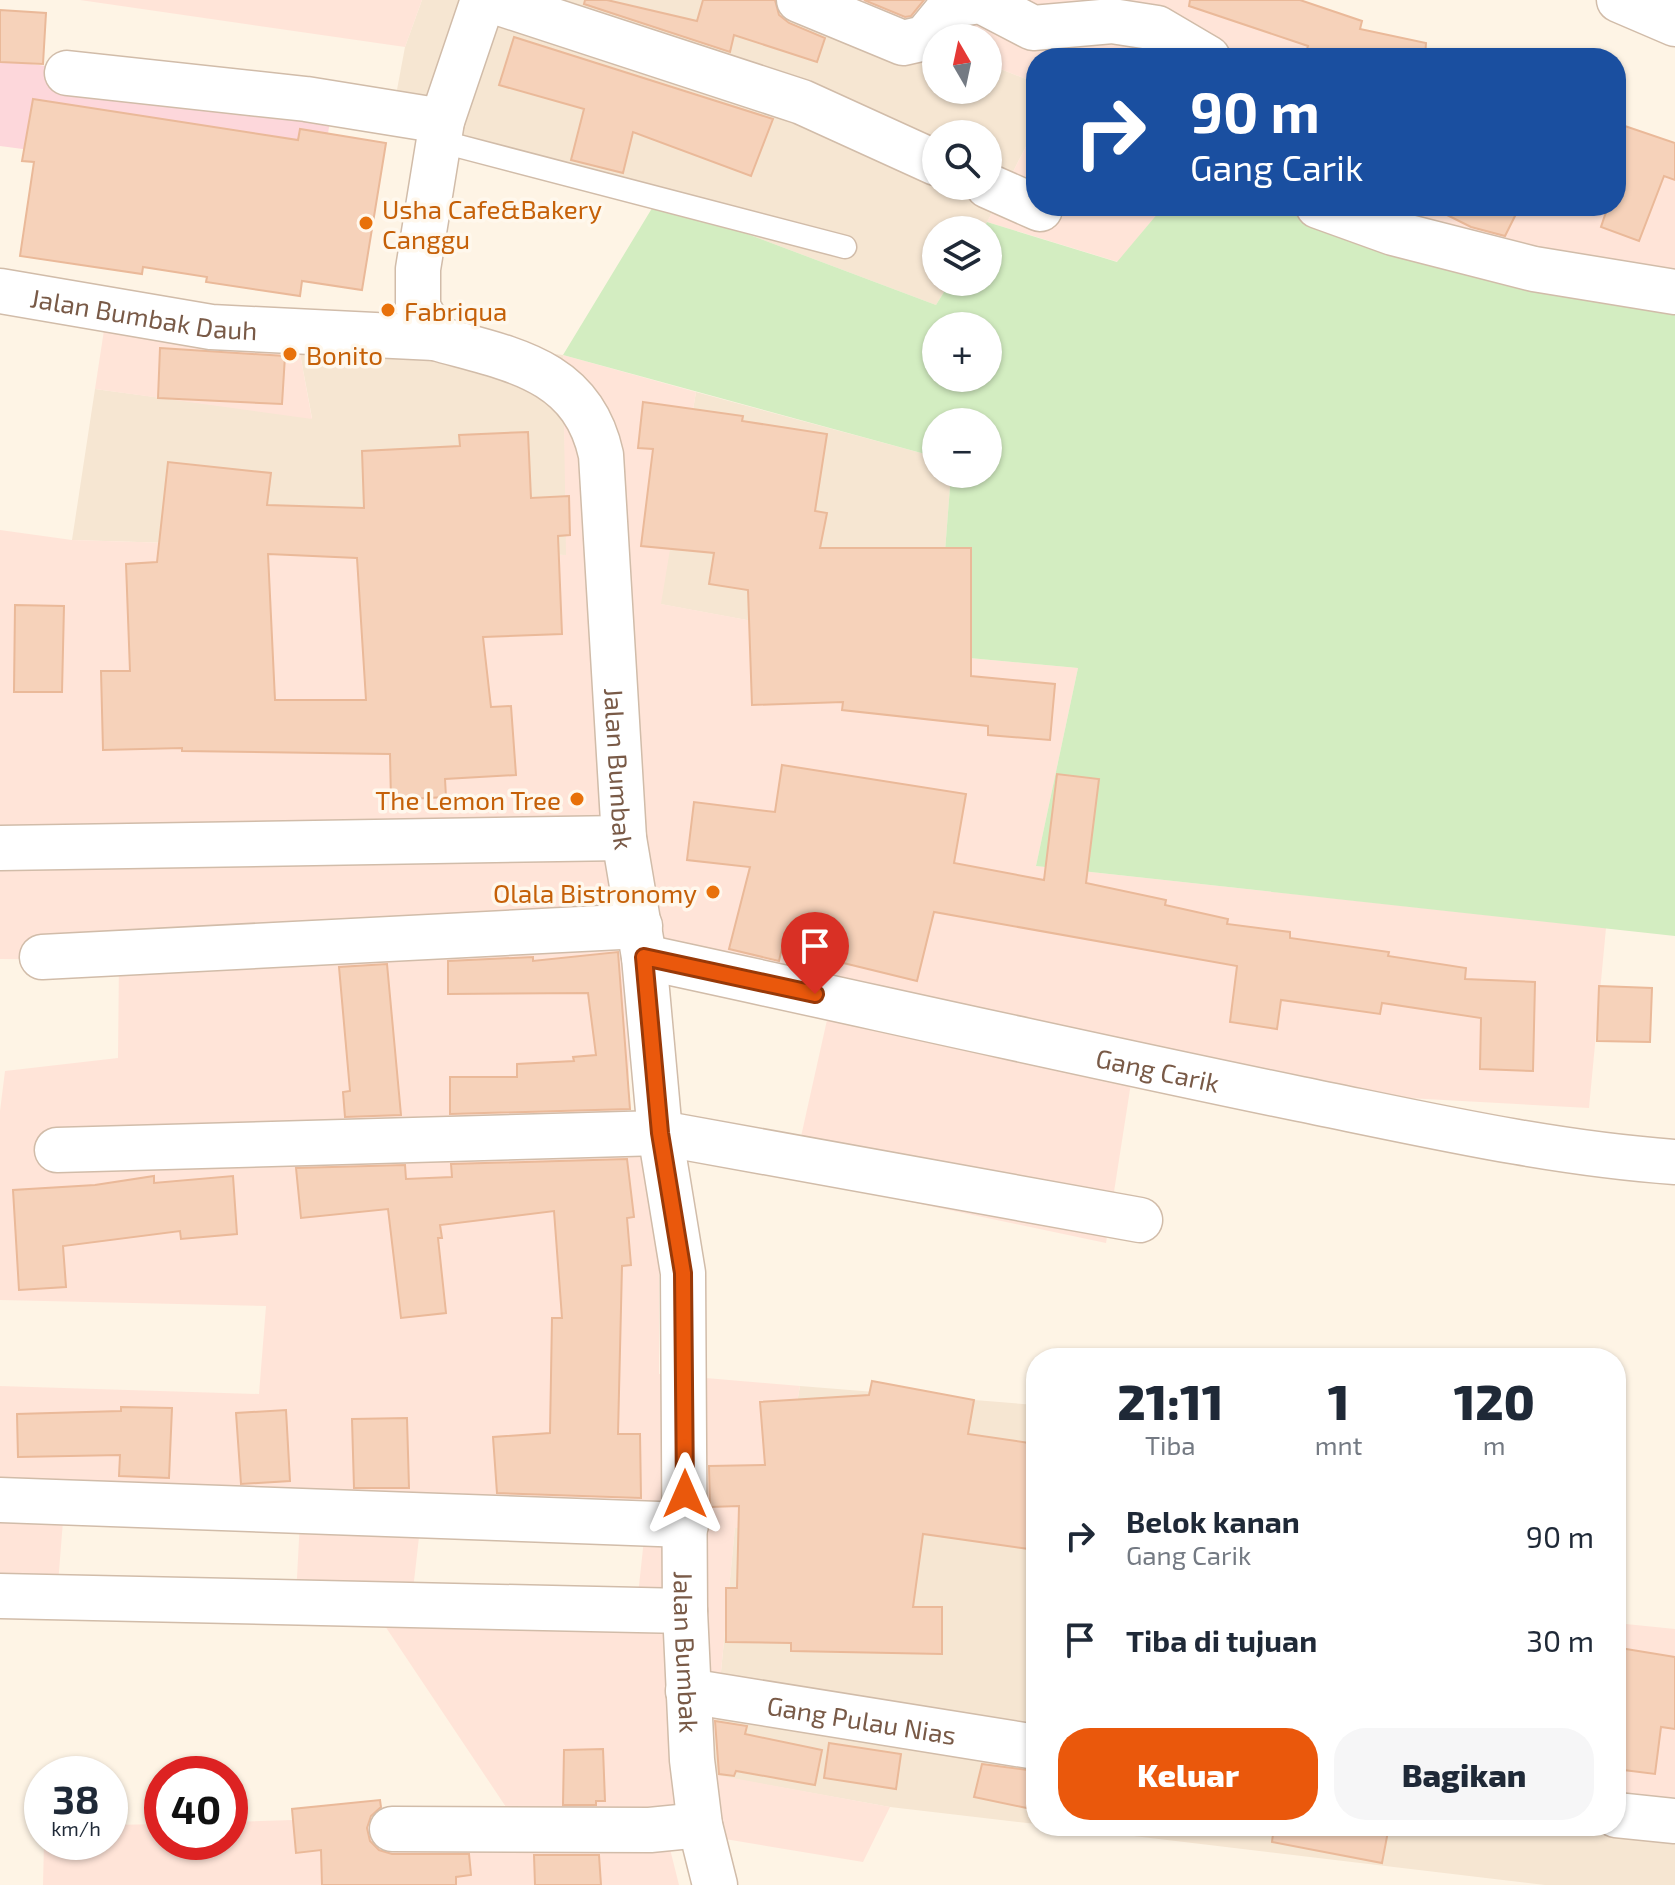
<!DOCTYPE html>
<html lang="id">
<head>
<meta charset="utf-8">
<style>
  :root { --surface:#fff; --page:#f6f6f7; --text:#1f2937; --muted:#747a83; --accent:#ea580c }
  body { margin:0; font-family:"Exo 2",sans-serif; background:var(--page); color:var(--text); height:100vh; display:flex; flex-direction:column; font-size:30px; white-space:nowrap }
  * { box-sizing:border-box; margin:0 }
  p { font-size:26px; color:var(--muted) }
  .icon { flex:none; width:44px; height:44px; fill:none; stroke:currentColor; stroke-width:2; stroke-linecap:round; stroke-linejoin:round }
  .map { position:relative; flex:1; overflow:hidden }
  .sheet { position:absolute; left:1026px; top:1348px; width:600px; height:488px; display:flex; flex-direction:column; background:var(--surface); border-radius:32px; box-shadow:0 2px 6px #0004 }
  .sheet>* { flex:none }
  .guide { position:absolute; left:1026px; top:48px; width:600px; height:168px; border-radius:32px; box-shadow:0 2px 6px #0004; background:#1a4fa0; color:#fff; overflow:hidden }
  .needle { width:52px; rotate:351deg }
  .controls { position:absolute; left:922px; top:24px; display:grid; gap:16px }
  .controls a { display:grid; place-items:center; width:80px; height:80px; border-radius:50%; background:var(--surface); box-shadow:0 2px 6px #0004; font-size:40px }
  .speed { position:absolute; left:24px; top:1756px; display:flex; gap:16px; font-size:40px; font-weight:700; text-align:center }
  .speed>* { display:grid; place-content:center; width:104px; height:104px; border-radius:50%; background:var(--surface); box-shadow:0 2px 6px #0004; line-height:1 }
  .speed small { font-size:20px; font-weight:400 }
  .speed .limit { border:12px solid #d22; background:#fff; color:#111 }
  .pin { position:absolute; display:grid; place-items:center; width:68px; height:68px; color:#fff; margin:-82px -34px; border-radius:50% 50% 50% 0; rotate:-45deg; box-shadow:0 0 8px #0007 }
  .pin .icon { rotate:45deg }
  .me { position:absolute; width:88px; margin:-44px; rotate:0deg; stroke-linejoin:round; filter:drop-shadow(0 0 6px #0008) }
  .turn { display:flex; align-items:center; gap:28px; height:168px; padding:0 32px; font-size:36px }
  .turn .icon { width:104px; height:104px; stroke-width:2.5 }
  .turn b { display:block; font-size:56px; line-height:68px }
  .eta { display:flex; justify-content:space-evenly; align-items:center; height:136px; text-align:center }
  .eta b { font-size:48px; font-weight:800; line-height:56px }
  .button { display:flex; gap:16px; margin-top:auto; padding:16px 32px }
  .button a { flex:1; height:92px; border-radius:32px; background:var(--accent); color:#fff; font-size:32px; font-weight:800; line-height:92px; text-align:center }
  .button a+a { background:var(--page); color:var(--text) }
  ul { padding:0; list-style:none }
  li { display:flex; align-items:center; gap:24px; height:104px; padding:0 32px }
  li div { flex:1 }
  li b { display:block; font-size:30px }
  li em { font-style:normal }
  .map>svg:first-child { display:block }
  .residential { fill:#f6e6d2; fill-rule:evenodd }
  .commercial { fill:#ffe4d8; fill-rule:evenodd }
  .medical { fill:#fdd7db }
  .green { fill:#d3edc1; fill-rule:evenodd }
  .building { fill:#f6d2ba; stroke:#eab999; stroke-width:2; fill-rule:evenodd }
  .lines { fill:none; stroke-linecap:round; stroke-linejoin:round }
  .service-casing { stroke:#d1bca9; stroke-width:25 }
  .minor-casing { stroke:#d1bca9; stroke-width:47 }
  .tertiary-casing { stroke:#d1bca9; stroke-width:47 }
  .service { stroke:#fff; stroke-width:22 }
  .minor { stroke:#fff; stroke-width:44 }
  .tertiary { stroke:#fff; stroke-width:44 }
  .route-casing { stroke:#983908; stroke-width:20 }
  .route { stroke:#ea580c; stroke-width:14 }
  .food-dot { fill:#e8710a; stroke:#fff8ed; stroke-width:3 }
  .labels { text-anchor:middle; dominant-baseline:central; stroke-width:7; stroke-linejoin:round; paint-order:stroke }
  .food-label { font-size:26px; fill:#c56008; stroke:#fff8ed; text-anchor:start }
  .street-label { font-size:26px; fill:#795a47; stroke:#fff8ed }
</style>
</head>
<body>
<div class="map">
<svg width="1675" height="1885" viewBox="0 0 1675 1885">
  <rect width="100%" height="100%" fill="#fef4e5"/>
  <path class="residential" d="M422,0H828L936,43V90H988V64L1036,83V127L983,230H936V282H950L936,305L657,200L393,111L405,47ZM936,134H988V186H936Z
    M294,321L563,355L567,555L72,540L95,389L312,418Z
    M696,392L936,457V474H951L937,655L660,604Z
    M800,1386L1036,1405V1824L890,1807L711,1775L735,1527L775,1528Z
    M1675,1823V1885H1545L1050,1826Z"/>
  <path class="commercial" d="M80,0H422L405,47Z
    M828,0H1246L1370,58H1036V83L988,64V38H936Z
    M1036,127V206H1164L1118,262L987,222Z
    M1675,154V315L1266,206H1616Z
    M108,304L294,321L312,419L95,389Z
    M563,355L696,392L661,604L937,655L1078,668L1036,866L1606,928L1589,1108L1131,1083L1106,1243L792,1177L829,1011L753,984L633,981L626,1137L659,1148V1374L800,1386L775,1529L735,1528L711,1774L890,1807L863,1862L665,1829L679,1885H43L44,1842H110V1825L162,1824V1842H230V1822L510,1813L379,1617L295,1615L301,1502L65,1496L56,1609L0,1607V1386L259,1394L266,1306L0,1300V1111L5,1071L118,1058L119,960L0,959V530L72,540L566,555ZM422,1511L646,1520L636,1614L410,1616Z
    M1616,1623L1675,1629V1823L1616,1818Z"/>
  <path class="medical" d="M0,60L333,103L319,188L0,146Z"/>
  <path class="green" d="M657,200L936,305L950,282H988V230H983L987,222L1117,262L1164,206H1265L1675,315V936L1036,866L1078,668L937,655L951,474H988V422H936V457L563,355ZM936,326H988V378H936Z"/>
  <path class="building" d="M585,0H607L697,21L703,0H775L779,15L789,23L825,38L817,62L734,35L730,52L584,4Z
    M864,0H924L911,16L905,17Z
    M1190,0H1300L1362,21L1360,29L1426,43L1425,58H1304L1308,46L1189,6Z
    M0,10L46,13L43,64L0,62Z
    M514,37L773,119L751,176L633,132L623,173L571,160L584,109L499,85Z
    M33,99L298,140L300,129L386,143L362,290L302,281L300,296L206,282L207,277L143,267L142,274L20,256L34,162L22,161Z
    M1616,123L1675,143V180L1664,176L1639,241L1601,227L1608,206H1616Z
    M1429,206H1520L1505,236L1471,227Z
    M160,348L285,356L282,404L158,398Z
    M643,402L743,416L742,421L827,434L815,511L827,513L820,548H971V676L1055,684L1050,740L988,735V726L842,710L843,702L752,705L748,590L709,584L714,553L641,546L653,449L638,448Z
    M528,432L531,498L569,496L570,535L558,536L562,634L483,637L491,707L511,706L516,775L445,779L446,797L391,800L390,754L182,751V748L103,750L101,671H130L126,564L157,562L168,462L271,473L267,505L364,508L362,451L460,446L459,435ZM268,554L357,558L366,700H275Z
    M15,605L64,606L62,692H14Z
    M782,765L966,794L954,863L1044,880L1057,774L1099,779L1086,883L1166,900L1165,905L1228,919L1227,924L1290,932V938L1389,952L1388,956L1466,968L1465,979L1535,982L1533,1071L1480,1069L1481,1018L1382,1003L1380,1014L1281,1000L1277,1029L1230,1022L1237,966L934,912L917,981L782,948L779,961L729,949L750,867L687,860L694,802L775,812Z
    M618,952L630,1109L450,1114V1077H517V1064L574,1061L573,1057L596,1055L588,993L448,994V961L533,957V961Z
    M387,964L401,1115L345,1117L343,1092L350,1091L339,967Z
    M1599,986L1652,988L1650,1042L1597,1041Z
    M627,1159L634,1217L627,1218L631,1265L622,1266L618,1434H640L641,1498L497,1493L493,1437L550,1433L552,1318H562L554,1211L440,1225L442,1238H438L446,1313L401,1318L388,1209L301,1218L296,1168L405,1165L406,1179L452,1177L451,1164Z
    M154,1176V1183L233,1176L237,1234L181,1239L180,1231L63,1246L66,1287L19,1290L13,1190L95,1185Z
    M872,1381L974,1400L968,1434L1036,1444V1550L923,1534L913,1607H942V1654L791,1651V1643L726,1642V1588H737L739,1506L710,1507L709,1466L765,1465L760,1402L869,1395Z
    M121,1407L172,1408L169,1478L119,1476L120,1455L18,1457L17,1414L121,1411Z
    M286,1410L290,1481L241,1484L236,1413Z
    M407,1418L409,1488H354L352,1419Z
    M1620,1648L1675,1657V1729L1661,1727L1655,1774L1616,1769V1670Z
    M715,1721L747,1726L745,1734L822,1750L815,1785L736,1771L734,1776L719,1774Z
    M829,1743L901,1754L896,1789L824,1778Z
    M603,1749L605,1801H596V1805H563L564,1750Z
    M982,1764L1036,1771V1810L974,1797Z
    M380,1800L381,1807L371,1816L367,1828L370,1841L379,1850L392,1854H469L471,1875L456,1877V1885H322L321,1850L296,1853L292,1809Z
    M1274,1826H1389L1382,1863L1272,1842Z
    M534,1855H599L601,1885H535Z"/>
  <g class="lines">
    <defs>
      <path id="service" d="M439,141L845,247"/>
      <g id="minor">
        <path d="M490,0L802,102L936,163"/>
        <path d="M799,0L903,43L925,38L948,10L959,4L981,1L1033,28L1112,21L1157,28L1208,58"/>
        <path d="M1619,0L1675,24"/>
        <path d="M67,73L306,99L442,121"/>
        <path d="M988,186L1040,209"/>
        <path d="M1318,206L1393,233L1534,269L1675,292"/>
        <path id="s1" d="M0,291L211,327L435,338"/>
        <path d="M0,848L624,838"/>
        <path d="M42,957L640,926"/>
        <path id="s2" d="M644,957C862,1004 1081,1054 1300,1099C1424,1124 1548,1153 1675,1162"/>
        <path d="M57,1150L660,1133L1140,1220"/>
        <path d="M0,1500L686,1525"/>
        <path d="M0,1596L685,1611"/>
        <path id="s3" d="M688,1691L1036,1747"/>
        <path d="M1616,1815L1675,1821"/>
        <path d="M392,1829L650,1830L700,1825"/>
      </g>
      <g id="tertiary">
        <path id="s4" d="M483,0L442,121L418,269V307L435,338C509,359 582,368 601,455L624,838L644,957L660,1133L683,1273L685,1611L692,1760L700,1825L715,1885"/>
      </g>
    </defs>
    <use href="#service" class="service-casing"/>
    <use href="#minor" class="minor-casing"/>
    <use href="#tertiary" class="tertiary-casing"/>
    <use href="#service" class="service"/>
    <use href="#minor" class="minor"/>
    <use href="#tertiary" class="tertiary"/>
  </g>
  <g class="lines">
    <defs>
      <path id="route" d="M685,1494L683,1273L660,1133L644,957L815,994"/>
    </defs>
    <use href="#route" class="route-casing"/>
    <use href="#route" class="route"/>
  </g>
  <g class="food-dot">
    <circle cx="366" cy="223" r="8"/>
    <circle cx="388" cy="310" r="8"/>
    <circle cx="290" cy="354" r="8"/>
    <circle cx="577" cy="799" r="8"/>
    <circle cx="713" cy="892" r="8"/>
  </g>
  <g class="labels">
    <g class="food-label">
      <text x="382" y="208">Usha Cafe&amp;Bakery<tspan x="382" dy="30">Canggu</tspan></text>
      <text x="404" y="310">Fabriqua</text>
      <text x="306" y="354">Bonito</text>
      <text x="561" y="799" text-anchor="end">The Lemon Tree</text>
      <text x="697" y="892" text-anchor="end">Olala Bistronomy</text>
    </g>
    <g class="street-label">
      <text stroke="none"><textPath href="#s1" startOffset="146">Jalan Bumbak Dauh</textPath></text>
      <text stroke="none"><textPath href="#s4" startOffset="882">Jalan Bumbak</textPath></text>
      <text stroke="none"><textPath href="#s2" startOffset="526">Gang Carik</textPath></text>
      <text stroke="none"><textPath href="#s4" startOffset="1770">Jalan Bumbak</textPath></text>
      <text stroke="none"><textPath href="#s3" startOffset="176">Gang Pulau Nias</textPath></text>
    </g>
  </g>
</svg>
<div class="controls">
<a><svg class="needle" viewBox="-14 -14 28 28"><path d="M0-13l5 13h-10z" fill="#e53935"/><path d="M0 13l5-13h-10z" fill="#747a83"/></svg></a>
<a><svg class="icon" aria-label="search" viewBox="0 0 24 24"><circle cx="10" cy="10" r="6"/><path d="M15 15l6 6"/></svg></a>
<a><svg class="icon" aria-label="layers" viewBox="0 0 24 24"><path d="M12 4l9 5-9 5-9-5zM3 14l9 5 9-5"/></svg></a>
<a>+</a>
<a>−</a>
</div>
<div class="speed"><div>38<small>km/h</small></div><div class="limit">40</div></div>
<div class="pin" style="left:815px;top:994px;background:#d93025"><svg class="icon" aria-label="arrive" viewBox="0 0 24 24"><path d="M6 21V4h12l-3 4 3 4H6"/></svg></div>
<svg class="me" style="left:685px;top:1494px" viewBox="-20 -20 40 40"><path d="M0-17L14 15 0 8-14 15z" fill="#ea580c" stroke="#fff" stroke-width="4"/></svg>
<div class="guide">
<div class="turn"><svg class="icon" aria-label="right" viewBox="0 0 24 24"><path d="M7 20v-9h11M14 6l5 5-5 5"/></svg><div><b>90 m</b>Gang Carik</div></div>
</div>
<section class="sheet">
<div class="eta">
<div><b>21:11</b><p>Tiba</p></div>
<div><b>1</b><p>mnt</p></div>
<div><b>120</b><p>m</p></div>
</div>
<ul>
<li><svg class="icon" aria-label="right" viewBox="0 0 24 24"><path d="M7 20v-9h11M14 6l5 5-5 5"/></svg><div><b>Belok kanan</b><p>Gang Carik</p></div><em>90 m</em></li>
<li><svg class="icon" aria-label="arrive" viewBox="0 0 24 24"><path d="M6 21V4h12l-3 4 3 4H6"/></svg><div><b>Tiba di tujuan</b></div><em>30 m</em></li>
</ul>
<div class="button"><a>Keluar</a><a>Bagikan</a></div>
</section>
</div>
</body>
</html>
